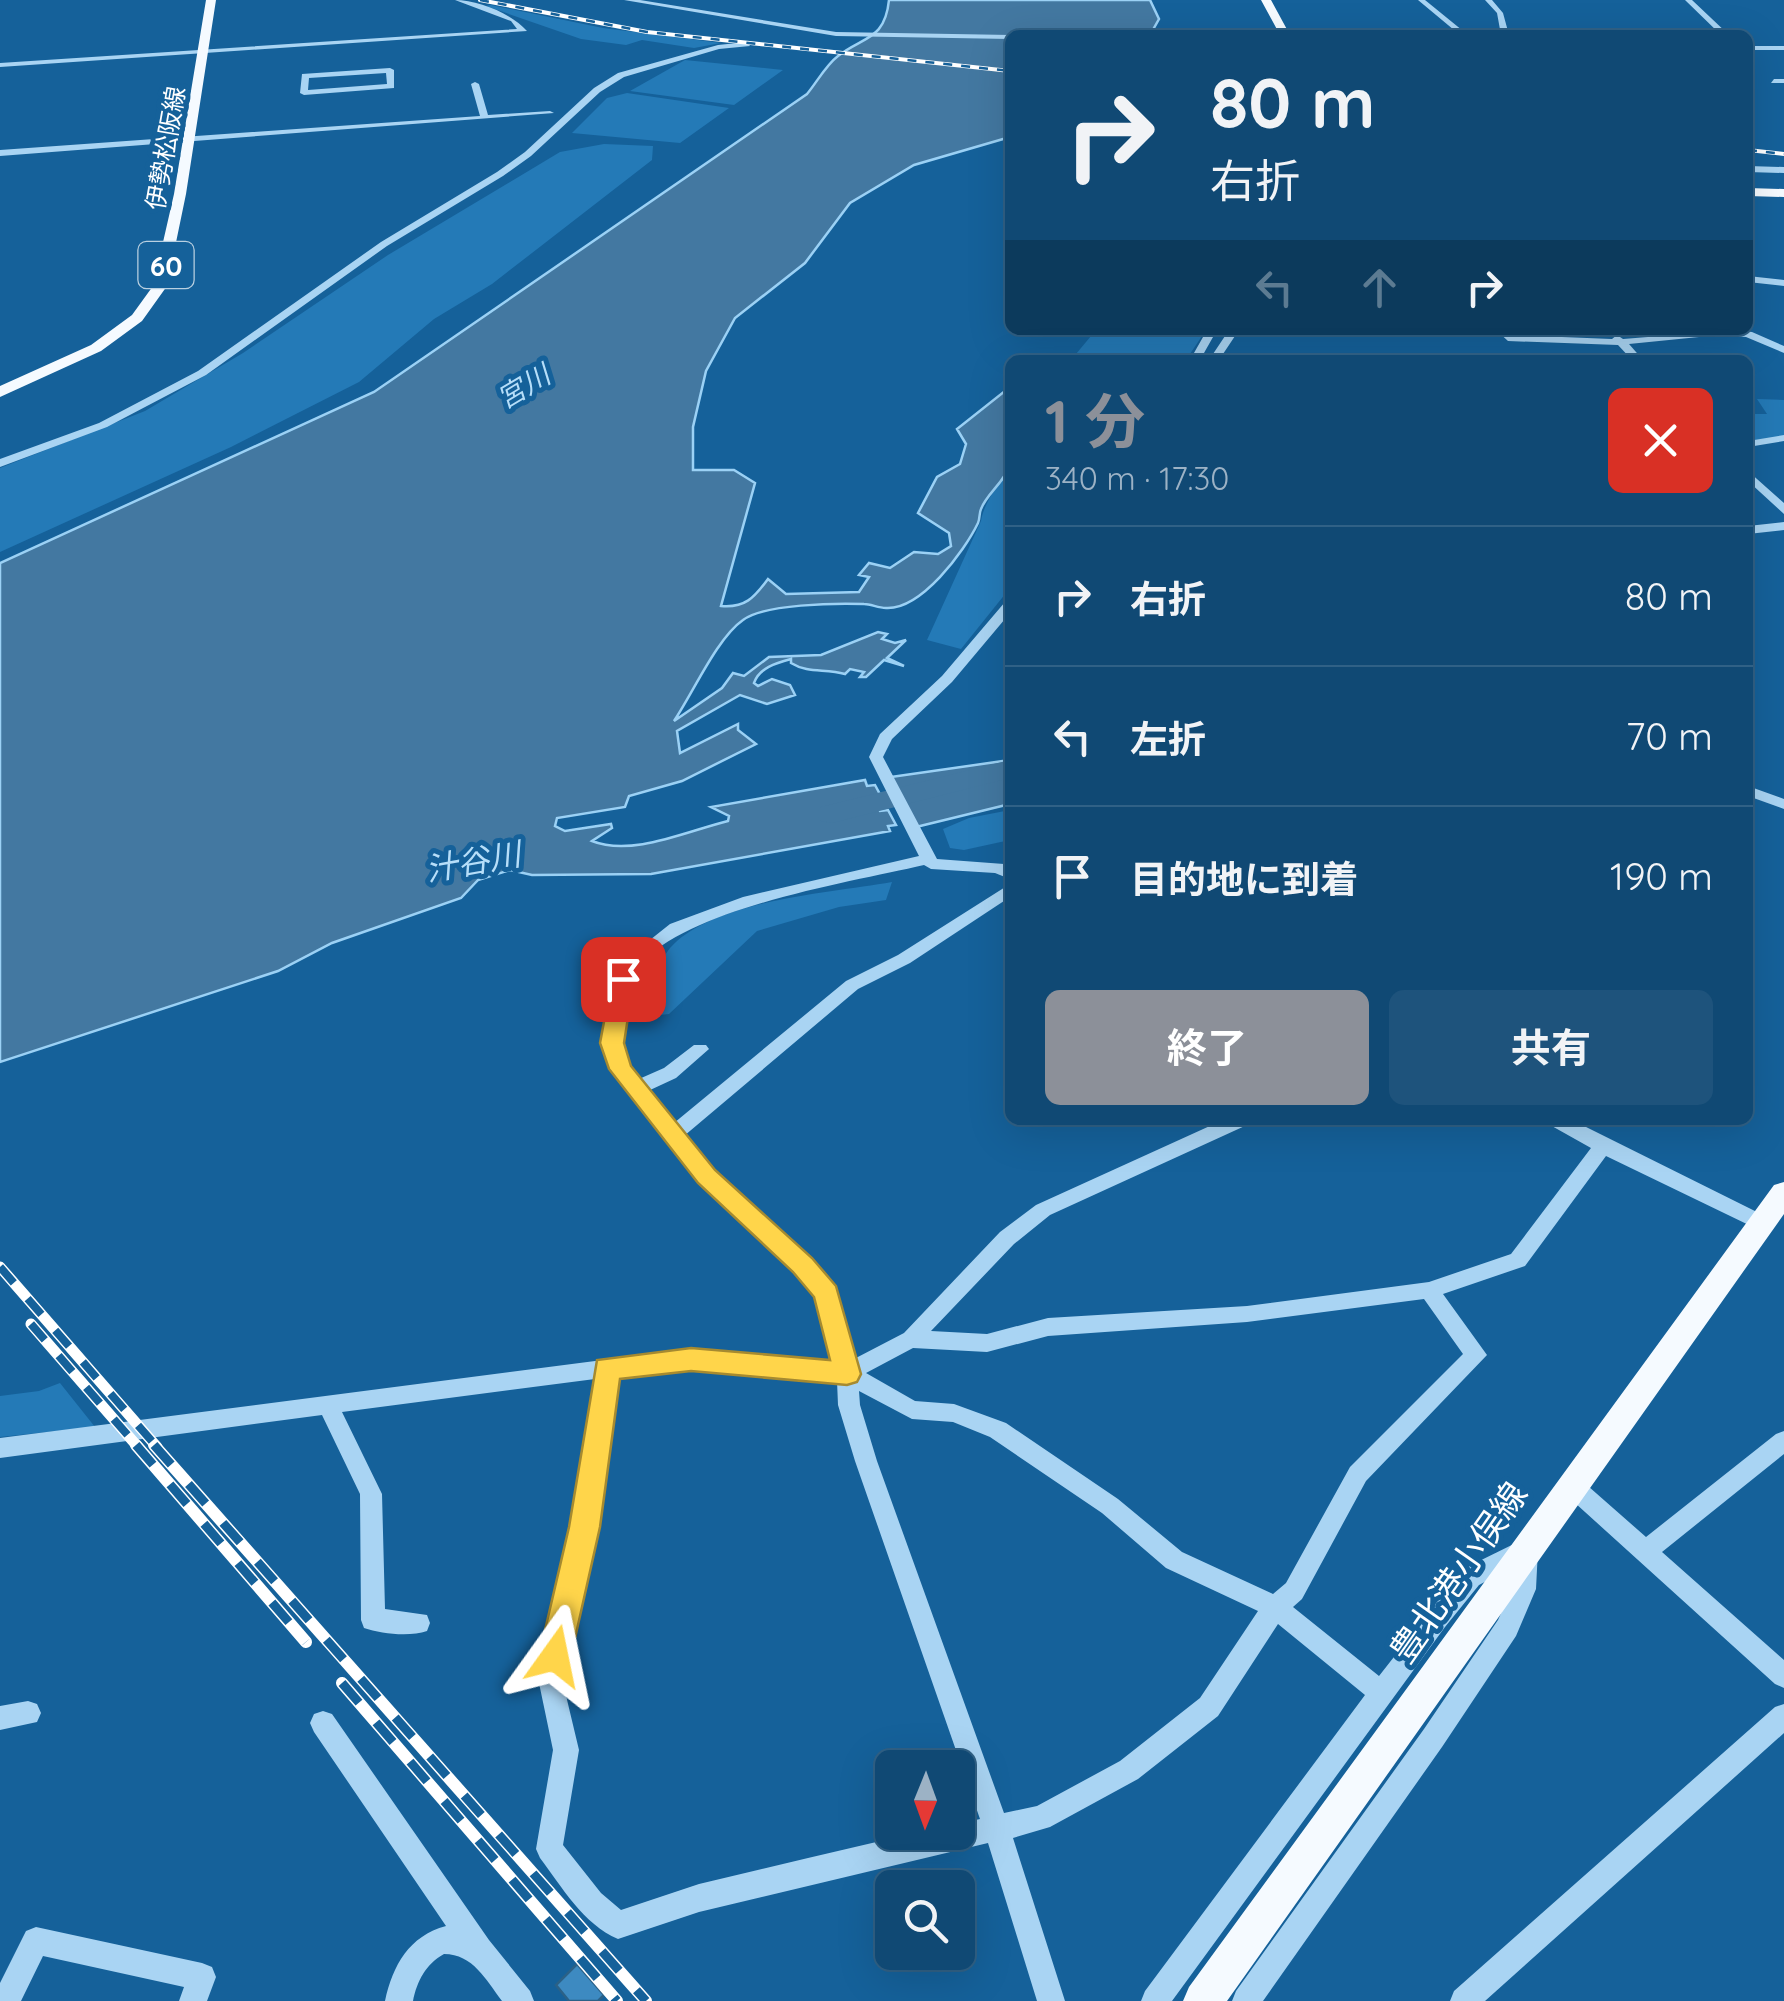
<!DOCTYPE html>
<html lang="ja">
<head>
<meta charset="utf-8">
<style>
  :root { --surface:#104974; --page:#1e537c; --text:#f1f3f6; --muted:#9cb2c5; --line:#306186; --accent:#8c9099 }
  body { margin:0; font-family:Quicksand,"Noto Sans JP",sans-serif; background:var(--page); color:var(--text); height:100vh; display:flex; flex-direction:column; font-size:38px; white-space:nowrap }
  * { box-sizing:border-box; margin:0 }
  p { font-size:32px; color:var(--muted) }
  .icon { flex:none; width:55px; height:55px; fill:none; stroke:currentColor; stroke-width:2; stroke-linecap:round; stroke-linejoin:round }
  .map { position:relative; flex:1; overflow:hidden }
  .details { position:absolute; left:1005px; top:355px; width:748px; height:770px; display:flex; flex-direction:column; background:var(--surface); border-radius:15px; box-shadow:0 10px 40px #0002,0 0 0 2px var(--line) }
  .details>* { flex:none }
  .guide { position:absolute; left:1005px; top:30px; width:748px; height:305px; border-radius:15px; box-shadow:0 10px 40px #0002,0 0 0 2px var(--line); background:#104974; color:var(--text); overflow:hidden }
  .needle { width:65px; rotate:181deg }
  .fabs { position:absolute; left:875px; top:1750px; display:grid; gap:20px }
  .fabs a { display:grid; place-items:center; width:100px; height:100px; border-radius:15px; background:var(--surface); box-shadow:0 10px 40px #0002,0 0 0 2px var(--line); font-size:50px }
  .pin { position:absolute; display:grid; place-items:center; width:85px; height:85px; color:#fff; margin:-42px; border-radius:20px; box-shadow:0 5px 15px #0006 }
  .me { position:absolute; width:110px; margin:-55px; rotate:12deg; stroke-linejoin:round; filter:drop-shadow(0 0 8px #0008) }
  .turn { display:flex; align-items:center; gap:35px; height:210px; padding:0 40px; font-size:45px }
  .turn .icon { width:130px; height:130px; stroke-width:2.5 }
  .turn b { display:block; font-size:70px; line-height:85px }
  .lanes { display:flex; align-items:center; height:95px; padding:0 40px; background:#0003; justify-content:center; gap:50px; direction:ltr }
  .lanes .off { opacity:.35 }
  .round { display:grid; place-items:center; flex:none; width:105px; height:105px; border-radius:15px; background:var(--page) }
  .overview { display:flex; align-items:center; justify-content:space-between; height:170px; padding:0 40px }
  h1 { font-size:60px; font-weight:700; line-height:75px; color:var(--accent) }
  .action { display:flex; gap:20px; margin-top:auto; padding:20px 40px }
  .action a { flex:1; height:115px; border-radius:15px; background:var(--accent); color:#fff; font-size:40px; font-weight:700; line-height:115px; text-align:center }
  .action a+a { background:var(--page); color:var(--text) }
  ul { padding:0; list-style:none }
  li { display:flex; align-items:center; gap:30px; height:140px; padding:0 40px; border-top:2px solid var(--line) }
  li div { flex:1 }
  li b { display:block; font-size:38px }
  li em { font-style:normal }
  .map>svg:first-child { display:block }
  .green { fill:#247ab7 }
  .water { fill:#4378a1; stroke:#9bd1f5; stroke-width:2.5 }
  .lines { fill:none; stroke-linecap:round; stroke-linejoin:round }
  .river { fill:#4378a1; fill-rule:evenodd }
  .building { fill:#3d8ac1; stroke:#2b6187; stroke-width:2.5 }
  .minor { fill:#a9d4f3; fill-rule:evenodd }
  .major { fill:#f5faff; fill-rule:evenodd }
  .rail-far2-casing { stroke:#fff; stroke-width:4 }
  .rail-far1-casing { stroke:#fff; stroke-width:11 }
  .rail-casing { stroke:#fff; stroke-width:12 }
  .rail-far2 { stroke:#15619a; stroke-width:2.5; stroke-dasharray:9; stroke-linecap:butt }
  .rail-far1 { stroke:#15619a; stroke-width:8; stroke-dasharray:21; stroke-linecap:butt }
  .rail { stroke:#15619a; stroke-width:9; stroke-dasharray:26; stroke-linecap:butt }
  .route { fill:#ffd54a; stroke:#a68a30; stroke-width:2.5 }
  .labels { text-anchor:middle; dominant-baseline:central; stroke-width:10; stroke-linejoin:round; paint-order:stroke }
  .far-street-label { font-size:25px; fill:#fff; stroke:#15619a }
  .shield { fill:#15619a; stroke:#b9d0e1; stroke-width:2.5 }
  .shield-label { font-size:28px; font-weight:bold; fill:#fff }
  .far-water-label { font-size:28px; font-style:italic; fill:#b6def9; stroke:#15619a }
  .water-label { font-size:32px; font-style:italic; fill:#b6def9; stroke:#15619a }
  .near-street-label { font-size:35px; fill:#fff; stroke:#15619a }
</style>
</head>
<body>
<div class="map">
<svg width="1784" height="2001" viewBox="0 0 1784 2001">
  <rect width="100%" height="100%" fill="#15619a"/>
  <path class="green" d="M491,5L603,28L721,43L694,48L642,40L626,45L581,39L486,6Z
    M685,60L783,70L734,105L630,91Z
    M627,93L729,108L680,143L572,133L607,98Z
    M604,144L653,146L652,160L492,284L434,319L359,382L231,447L0,552V468L145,411L243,353L388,255L560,152Z
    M1096,330H1206L1186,360H1071Z
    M1757,399L1784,400V438L1748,444V414H1767Z
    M1010,464V588L961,649L927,640L981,521C984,501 1001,483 1010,464Z
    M1010,810V840L964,850L950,848L943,829L969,818Z
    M892,882L886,900L839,907L757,931L669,1014L641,1017C649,992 657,958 677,941C726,899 830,893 892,882Z
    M60,1383L95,1427L0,1437V1396L39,1391Z"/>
  <path class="water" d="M889,0H1150L1159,19L1150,35H1010V137L914,165L850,203L805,263L735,318L706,371L693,427V470H734L755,483L721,606C745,608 754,598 768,579L786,594L859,592L869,577L859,575L869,563L890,568L914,552L938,554L951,546L949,533L918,513L937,477L960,464L966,444L957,429L1010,387C1010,410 1015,441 1010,464C1005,482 987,493 981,509C979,513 980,519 978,523C964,552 921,610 886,608C878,608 871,604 864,604C836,603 764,604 743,620C717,638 693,693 674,721L722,688L733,673L744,676L769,657L821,655L878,632L887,634L882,639L895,643L906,640L887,658L904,666L884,660L866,677H860L864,672L850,669L845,674C825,668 809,674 791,663V659C776,663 759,668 754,683L758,686L772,679L790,685L795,695L767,704L740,695L677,731L680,753L738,724V730L756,744L682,781L629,796L625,807L557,818L555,826L565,831L611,824L612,828L592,841C632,857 687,831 728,821L729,816L711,807L865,780L867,786L875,785L883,800L874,802L880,811L888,810L896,825L888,826L890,831L651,874L532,875L510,870L478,880L461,898L332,943L278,971L0,1062V563L374,392L807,94C817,82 826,65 838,56C864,36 885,40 889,0Z
    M1010,760V804L916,827L891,777Z"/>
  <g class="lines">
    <path class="river" d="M1010,760V778L832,823L821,821L816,814L821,807Z"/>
  </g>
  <path class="building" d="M577,1964L604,1995L598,2001H569L556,1985Z"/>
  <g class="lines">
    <path class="minor" d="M455,0C478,0 511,13 527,31L0,67V63L517,29L511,21Z
      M624,0H640L836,32L1011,35L1010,39L836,36Z
      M1418,0H1425L1468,35H1460Z
      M1485,0H1492L1503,13L1509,35H1501L1497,13Z
      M1685,0H1692L1729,35H1721Z
      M747,42L750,46L719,49L624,77L600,92L531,156L503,176L387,246L206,375L107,427L0,467V459L99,423L198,371L381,242L497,172L525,152L594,88L618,73L718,45Z
      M1748,46H1784V50H1748Z
      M390,68L394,70V88L304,95L300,93L302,74ZM386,73L387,84L308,90L309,78Z
      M1774,79H1784V83H1771Z
      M475,82L479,84L488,115L550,111L554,113L0,156V150L480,116L471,84Z
      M1748,166L1784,167V173L1748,172Z
      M1748,276L1784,280V286L1748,282Z
      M1207,330H1217L1200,360H1190Z
      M1229,330H1239L1219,360H1209Z
      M1496,330H1507L1511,335L1612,339L1617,335L1623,339L1735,330L1752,332L1784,346V353L1746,337L1719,335L1629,344L1643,360H1632L1618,345L1508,341Z
      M1784,435V441L1748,447V441Z
      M1748,471L1784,503V514L1748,481Z
      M1784,522V530L1748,534V526Z
      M1010,601V613L952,682L892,739L883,757L937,859L1004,864L1010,868V879L995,873L931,869L924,865C847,883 691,907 639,965C629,976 629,995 627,1008C622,1037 620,1055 639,1079L664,1068L694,1045H706L709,1049L676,1078L648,1091L674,1123L846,981L898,955L1010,884V897L910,963L858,989L684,1136L713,1172L810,1259L834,1287L854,1359L904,1333L1000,1232L1036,1205L1223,1120H1249L1247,1125L1050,1215L1014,1244L931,1331L987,1334L1048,1318L1247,1306L1429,1282L1511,1254L1591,1148L1550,1125L1548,1120H1572L1769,1218L1772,1223L1769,1228L1762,1231L1755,1228L1606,1156L1525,1266L1443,1294L1487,1355L1366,1481L1302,1599L1293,1607L1379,1676L1463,1569L1526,1538L1534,1541L1538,1549L1536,1589L1516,1636L1442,1747L1263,2001H1232L1236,1991L1424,1729L1498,1620L1512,1589L1513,1567L1479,1585L1445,1627L1172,2001H1141L1145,1991L1365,1695L1278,1624L1218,1716L1138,1779L1050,1827L1013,1838L1065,2001H1037L988,1843L699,1912L618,1939C583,1924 562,1887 540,1858L536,1849L553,1750L539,1683L573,1527L595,1379L342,1412L382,1494L385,1609L427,1615L430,1623L427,1631C410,1637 381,1634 364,1628L361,1620L360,1494L322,1415L0,1458V1438L657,1353L691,1351L834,1363L817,1296L796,1271L699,1182L615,1074L603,1043L614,979L621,963L670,924L743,897L919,856L869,757L880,734L942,676L1005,602ZM1424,1299L1463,1354L1350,1467L1286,1583L1273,1594L1182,1552L1118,1499L1006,1423L954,1404L915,1401L866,1373L913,1348L987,1352L1048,1336L1247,1322ZM691,1369L837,1381L838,1405L855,1461L980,1819L958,1824V1832H919L808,1858L699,1884L621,1910L601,1893L563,1845L579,1750L563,1683L597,1527L617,1376ZM859,1391L912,1419L953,1422L990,1437L1102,1513L1166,1568L1258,1611L1200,1698L1120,1761L1037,1806L1004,1813L877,1461L860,1405Z
      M1748,786L1784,799V809L1748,796Z
      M1784,1431V1454L1662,1552L1784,1660V1688L1775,1684L1564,1493L1561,1486L1564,1479L1572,1476L1580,1479L1646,1537L1776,1434Z
      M28,1701L37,1704L41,1713L37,1722L0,1730V1706Z
      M1784,1704V1733L1485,2001H1450L1454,1991L1775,1707Z
      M323,1711L332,1714L489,1940L530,1991L534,2001H502C486,1980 473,1954 444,1954C426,1964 417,1981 413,2001H385C393,1965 409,1936 446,1926L314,1732L310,1723L314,1714Z
      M36,1927L202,1963L212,1967L216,1977L207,2001H179L184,1987L43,1956L21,2001H0V1983L26,1931Z"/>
    <path class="major" d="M206,0H216L186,194L167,286L142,321L101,351L0,397V386L91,345L132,315L153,286L174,194Z
      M1261,0H1271L1290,35H1280Z
      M1748,188L1784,189V197L1748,196Z
      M1784,1182V1214L1227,2001H1183L1189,1987L1774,1185Z"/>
    <defs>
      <path id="rail-far2" d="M480,0L647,32L1010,71
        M1748,150L1784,154"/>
      <path id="rail-far1" d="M0,1267L157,1447
        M31,1324L138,1447"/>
      <path id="rail" d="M136,1445L306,1642
        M154,1445L646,2001
        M342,1683L617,2001"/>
    </defs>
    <use href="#rail-far2" class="rail-far2-casing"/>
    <use href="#rail-far1" class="rail-far1-casing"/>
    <use href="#rail" class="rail-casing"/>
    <use href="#rail-far2" class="rail-far2"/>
    <use href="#rail-far1" class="rail-far1"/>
    <use href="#rail" class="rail"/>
  </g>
  <path class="route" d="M623,971L634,979L624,1043L631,1066L715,1170L812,1258L836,1286L861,1374L857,1382L847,1385L691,1371L620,1379L600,1527L571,1656L567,1667L555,1672L544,1667L539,1656L569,1527L597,1360L691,1348L830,1360L814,1297L793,1272L698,1183L609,1069L600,1043L612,979Z"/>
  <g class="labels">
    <g class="far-street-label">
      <text transform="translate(165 148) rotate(-80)">伊勢松阪線</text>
    </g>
    <rect class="shield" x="138.5" y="242" width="55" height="46" rx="8"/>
    <g class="shield-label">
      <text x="166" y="265">60</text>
    </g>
    <g class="far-water-label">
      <text transform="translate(523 386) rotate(-31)">宮川</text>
    </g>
    <g class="water-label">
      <text transform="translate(473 861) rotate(-10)">汁谷川</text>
    </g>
    <g class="near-street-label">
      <text transform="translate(1458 1572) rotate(-55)">豊北港小俣線</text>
    </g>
  </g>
</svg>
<div class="fabs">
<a><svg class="needle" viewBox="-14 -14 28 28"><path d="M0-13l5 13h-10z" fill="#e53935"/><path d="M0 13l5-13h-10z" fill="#9cb2c5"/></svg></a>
<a><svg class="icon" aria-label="search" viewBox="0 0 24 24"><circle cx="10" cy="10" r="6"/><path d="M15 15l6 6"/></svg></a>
</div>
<div class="pin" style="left:623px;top:979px;background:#d93025"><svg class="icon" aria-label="arrive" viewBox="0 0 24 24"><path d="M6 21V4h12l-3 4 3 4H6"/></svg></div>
<svg class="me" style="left:555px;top:1656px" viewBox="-20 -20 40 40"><path d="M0-17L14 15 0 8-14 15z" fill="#ffd54a" stroke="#fff" stroke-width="4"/></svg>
<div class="guide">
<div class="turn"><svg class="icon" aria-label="right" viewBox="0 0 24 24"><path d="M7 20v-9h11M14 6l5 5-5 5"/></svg><div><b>80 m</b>右折</div></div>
<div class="lanes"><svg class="icon off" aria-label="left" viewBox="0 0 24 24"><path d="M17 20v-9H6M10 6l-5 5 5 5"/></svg><svg class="icon off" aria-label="ahead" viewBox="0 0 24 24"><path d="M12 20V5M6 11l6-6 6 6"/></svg><svg class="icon" aria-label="right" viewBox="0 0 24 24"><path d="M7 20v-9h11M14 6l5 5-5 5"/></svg></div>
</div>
<section class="details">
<div class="overview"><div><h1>1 分</h1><p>340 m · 17:30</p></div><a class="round" style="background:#d93025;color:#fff"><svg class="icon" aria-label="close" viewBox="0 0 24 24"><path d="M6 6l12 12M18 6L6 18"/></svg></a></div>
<ul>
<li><svg class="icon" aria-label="right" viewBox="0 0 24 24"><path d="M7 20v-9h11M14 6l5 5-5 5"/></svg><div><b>右折</b></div><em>80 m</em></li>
<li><svg class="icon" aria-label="left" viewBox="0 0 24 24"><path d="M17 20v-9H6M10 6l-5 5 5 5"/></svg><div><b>左折</b></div><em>70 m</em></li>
<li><svg class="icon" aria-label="arrive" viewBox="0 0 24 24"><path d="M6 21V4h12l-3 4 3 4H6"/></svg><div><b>目的地に到着</b></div><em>190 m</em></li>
</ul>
<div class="action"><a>終了</a><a>共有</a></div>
</section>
</div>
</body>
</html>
